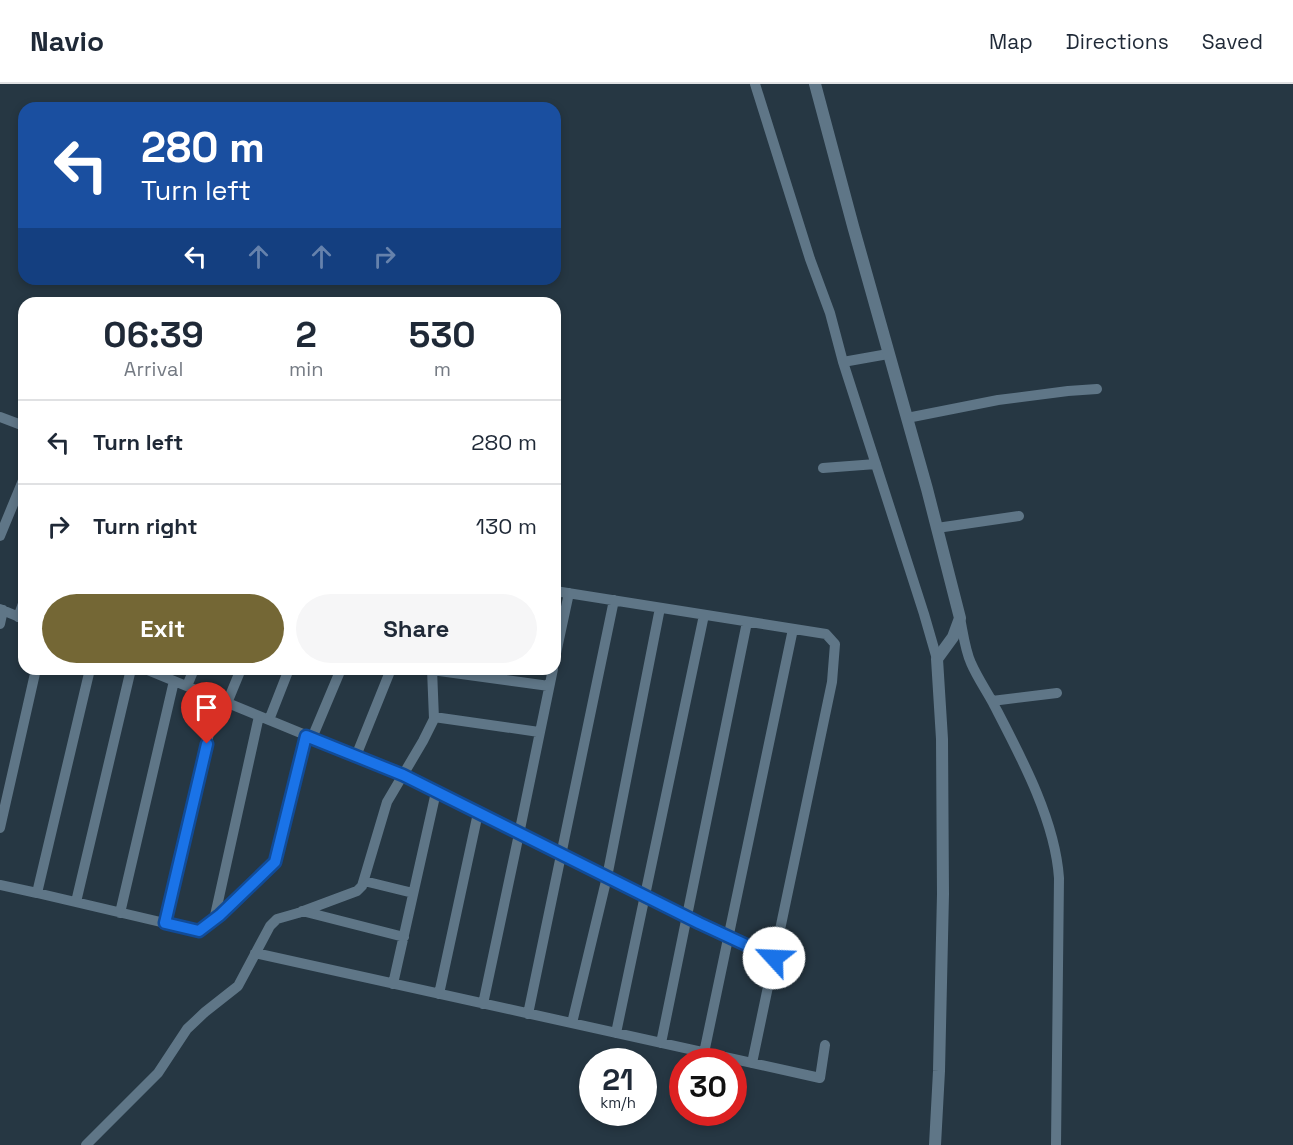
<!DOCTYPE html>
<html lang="en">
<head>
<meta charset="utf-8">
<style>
  :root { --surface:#fff; --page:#f6f6f7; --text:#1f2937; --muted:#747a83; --line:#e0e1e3; --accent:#746735 }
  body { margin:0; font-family:"Space Grotesk",sans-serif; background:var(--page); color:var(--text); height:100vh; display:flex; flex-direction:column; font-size:22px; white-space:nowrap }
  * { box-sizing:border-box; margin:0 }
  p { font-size:20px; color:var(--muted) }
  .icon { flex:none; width:33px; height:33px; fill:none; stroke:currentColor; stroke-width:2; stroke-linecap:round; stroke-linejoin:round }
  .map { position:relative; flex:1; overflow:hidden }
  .sheet { position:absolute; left:18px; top:213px; width:543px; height:378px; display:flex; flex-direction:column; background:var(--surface); border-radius:18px; box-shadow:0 3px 9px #0003 }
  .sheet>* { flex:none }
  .hud { position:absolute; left:18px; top:18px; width:543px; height:183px; border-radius:18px; box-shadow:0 3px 9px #0003; background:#1a4fa0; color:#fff; overflow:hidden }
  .speed { position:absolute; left:579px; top:964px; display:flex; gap:12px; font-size:30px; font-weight:700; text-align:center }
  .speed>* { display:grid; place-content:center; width:78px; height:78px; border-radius:50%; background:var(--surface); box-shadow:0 3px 9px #0003; line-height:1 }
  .speed small { font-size:15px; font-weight:400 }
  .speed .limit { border:9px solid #d22; background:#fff; color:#111 }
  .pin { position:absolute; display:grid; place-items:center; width:51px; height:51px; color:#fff; margin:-62px -26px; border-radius:50% 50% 50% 0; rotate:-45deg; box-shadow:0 0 6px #0007 }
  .pin .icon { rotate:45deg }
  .me { position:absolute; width:66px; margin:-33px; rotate:295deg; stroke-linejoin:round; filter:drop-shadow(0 0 4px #0008) }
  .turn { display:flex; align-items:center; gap:21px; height:126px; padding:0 24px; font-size:27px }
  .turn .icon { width:78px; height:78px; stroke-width:2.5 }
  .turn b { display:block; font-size:42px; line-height:51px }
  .lanes { display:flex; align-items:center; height:57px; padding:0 24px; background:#0003; justify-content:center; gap:30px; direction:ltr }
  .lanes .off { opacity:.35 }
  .eta { display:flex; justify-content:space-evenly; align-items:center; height:102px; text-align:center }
  .eta b { font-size:36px; font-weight:800; line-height:42px }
  .action { display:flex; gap:12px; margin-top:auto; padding:12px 24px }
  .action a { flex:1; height:69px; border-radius:36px; background:var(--accent); color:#fff; font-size:24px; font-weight:800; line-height:69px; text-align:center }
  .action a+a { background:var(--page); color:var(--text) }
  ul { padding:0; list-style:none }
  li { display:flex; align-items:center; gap:18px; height:84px; padding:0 24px; border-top:2px solid var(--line) }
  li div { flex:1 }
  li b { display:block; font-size:22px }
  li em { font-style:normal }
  header { display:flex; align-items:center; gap:36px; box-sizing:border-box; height:84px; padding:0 30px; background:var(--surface); border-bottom:2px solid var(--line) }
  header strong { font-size:28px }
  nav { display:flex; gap:33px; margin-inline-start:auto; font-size:21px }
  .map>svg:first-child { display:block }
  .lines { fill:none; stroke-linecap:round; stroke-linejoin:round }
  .minor { stroke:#5f7687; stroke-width:10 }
  .tertiary { stroke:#5f7687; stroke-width:12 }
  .route-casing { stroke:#114b97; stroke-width:15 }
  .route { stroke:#1a73e8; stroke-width:10 }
</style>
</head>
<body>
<header>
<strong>Navio</strong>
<nav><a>Map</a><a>Directions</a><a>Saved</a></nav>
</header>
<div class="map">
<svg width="1293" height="1061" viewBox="0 0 1293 1061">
  <rect width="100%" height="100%" fill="#263743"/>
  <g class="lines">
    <path class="minor" d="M755,0L810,175L830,229L843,278L924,530L937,575
      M843,278L888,270
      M0,333L24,342
      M907,334L998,316L1068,307L1097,305
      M823,384L876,380
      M937,444L1019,432
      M0,452L24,394
      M555,507L826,550L835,560L832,598L752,979
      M0,525L24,535
      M18,533L24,517
      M960,534C963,548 965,566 971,579C977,593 986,606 993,619C1020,671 1055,735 1059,794L1056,1061
      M0,540L3,526
      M555,574L569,509
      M145,585L403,691L699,839L774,874
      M432,586L549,602
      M187,602L194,585
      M992,617L1057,609
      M227,619L241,585
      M434,633L539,648
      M269,636L289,585
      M312,654L341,585
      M356,672L391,585
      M0,744L36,585
      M364,797L413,809
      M0,801L37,809L90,585
      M37,809L199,847L220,831L275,778L306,652
      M76,818L131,585
      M302,827L404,853
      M120,829L174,597
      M214,836L259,632
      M165,839L217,615
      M255,869L820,994L825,961
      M393,900L436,708
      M439,910L478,729
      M483,920L519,750L553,585
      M528,930L614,516
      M572,939L607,793L660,524
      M616,949L704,531
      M661,959L747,538
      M704,969L793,545
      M86,1061L158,989L187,945L205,928L238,902L270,842L277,835L298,829L357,807L362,802L387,718L423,657L434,635L432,585"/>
    <path class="tertiary" d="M815,0L853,142L927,405L960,534L953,553L937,575L942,655L943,810L939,987L935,1061"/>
  </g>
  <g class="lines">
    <defs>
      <path id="route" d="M207,660L165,839L199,847L220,831L275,778L306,652L403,691L699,839L774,874"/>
    </defs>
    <use href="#route" class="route-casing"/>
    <use href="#route" class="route"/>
  </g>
</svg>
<div class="speed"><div>21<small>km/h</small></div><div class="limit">30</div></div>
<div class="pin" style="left:207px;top:660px;background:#d93025"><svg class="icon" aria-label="arrive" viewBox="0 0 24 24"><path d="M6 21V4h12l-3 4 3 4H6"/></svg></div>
<svg class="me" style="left:774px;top:874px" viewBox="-20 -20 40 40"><circle r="19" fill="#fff"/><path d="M0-13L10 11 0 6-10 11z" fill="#1a73e8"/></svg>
<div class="hud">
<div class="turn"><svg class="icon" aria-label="left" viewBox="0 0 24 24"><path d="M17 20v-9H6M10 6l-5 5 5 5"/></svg><div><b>280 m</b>Turn left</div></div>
<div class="lanes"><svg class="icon" aria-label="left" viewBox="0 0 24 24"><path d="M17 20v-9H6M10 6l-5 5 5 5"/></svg><svg class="icon off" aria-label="ahead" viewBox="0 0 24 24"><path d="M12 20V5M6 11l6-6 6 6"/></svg><svg class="icon off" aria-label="ahead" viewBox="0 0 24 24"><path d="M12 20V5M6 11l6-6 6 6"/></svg><svg class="icon off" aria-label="right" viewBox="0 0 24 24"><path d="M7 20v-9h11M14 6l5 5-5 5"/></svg></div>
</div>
<section class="sheet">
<div class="eta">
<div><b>06:39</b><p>Arrival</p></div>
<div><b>2</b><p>min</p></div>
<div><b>530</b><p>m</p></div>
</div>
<ul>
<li><svg class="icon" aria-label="left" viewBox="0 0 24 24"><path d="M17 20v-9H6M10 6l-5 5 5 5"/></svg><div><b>Turn left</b></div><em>280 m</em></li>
<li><svg class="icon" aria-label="right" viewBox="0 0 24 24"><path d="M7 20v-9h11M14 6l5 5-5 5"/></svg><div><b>Turn right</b></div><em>130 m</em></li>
</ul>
<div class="action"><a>Exit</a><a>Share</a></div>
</section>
</div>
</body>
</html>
